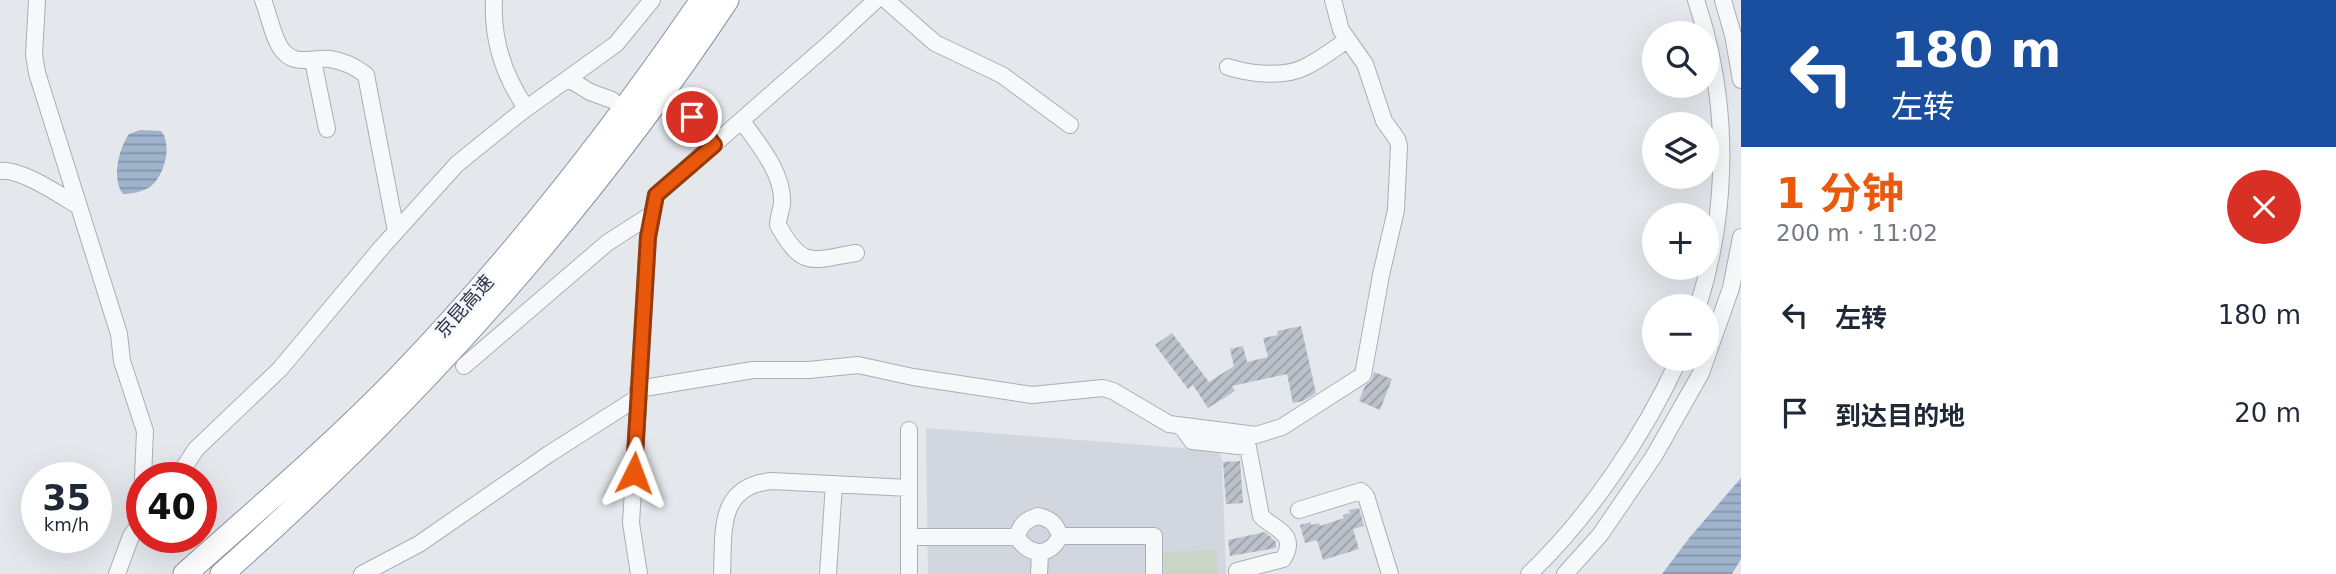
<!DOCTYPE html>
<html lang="zh">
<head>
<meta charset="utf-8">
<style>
  :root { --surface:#fff; --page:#f6f6f7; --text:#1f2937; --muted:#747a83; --accent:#ea580c }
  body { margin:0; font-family:"DejaVu Sans","Noto Sans SC",sans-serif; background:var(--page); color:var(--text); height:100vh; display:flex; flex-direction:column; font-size:26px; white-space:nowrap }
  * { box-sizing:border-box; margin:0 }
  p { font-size:23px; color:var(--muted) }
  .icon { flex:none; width:38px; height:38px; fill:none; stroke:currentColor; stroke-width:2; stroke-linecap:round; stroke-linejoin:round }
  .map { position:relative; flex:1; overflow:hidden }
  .drawer { display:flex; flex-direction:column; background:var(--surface); width:595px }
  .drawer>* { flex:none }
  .banner { background:#1a4fa0; color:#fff; overflow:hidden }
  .controls { position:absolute; left:1642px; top:21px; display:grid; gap:14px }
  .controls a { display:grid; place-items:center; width:77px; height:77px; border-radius:50%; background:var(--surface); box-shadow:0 7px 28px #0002; font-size:35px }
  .speed { position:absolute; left:21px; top:462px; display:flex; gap:14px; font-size:35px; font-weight:700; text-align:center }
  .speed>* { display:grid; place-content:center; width:91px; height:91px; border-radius:50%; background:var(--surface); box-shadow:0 7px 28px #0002; line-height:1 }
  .speed small { font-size:18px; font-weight:400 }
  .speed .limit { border:10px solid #d22; background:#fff; color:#111 }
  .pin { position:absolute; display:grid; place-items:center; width:60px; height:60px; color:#fff; margin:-30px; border:4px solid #fff; border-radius:50%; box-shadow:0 2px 7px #0007 }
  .me { position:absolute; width:77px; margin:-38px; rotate:3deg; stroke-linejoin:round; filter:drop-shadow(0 0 5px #0008) }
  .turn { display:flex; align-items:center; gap:24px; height:147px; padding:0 35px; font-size:32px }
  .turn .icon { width:91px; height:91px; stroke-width:2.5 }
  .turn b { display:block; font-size:49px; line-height:60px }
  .round { display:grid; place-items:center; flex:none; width:74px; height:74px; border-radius:37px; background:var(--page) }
  .headline { display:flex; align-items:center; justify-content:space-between; height:119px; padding:0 35px }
  h1 { font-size:42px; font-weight:700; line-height:52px; color:var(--accent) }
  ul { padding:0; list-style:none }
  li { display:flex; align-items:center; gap:21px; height:98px; padding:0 35px }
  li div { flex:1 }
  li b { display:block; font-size:26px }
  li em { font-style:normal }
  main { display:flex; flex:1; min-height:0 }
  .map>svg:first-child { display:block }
  .built { fill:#d2d6de }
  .garden { fill:#c9d6c5 }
  .water { fill:url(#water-rules) }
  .building { fill:url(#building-hatch) }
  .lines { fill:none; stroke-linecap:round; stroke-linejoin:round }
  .minor-casing { stroke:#a9aeb7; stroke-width:18 }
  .highway-casing { stroke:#8b94a3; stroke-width:25 }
  .minor { stroke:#f7f8fa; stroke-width:16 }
  .highway { stroke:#fff; stroke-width:23 }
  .route-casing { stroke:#983908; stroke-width:18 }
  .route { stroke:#ea580c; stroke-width:12 }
  .labels { text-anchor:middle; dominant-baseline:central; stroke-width:5; stroke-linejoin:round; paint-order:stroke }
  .street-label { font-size:19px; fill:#2b3445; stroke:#f4f6f9 }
</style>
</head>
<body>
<main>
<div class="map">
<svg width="1741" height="574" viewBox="0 0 1741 574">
  <defs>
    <pattern id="water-rules" width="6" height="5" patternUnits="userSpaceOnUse" patternTransform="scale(1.75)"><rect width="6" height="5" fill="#9fb4cc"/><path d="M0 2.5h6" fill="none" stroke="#8293a7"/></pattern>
    <pattern id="building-hatch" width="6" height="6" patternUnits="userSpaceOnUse" patternTransform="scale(1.75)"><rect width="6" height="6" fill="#bbc0ca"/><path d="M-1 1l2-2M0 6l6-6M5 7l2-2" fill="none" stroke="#989da6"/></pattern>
  </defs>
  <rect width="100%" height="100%" fill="#e4e7ec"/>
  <path class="built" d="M926,428L1219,451L1222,460L1226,574H928Z"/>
  <path class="garden" d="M1217,550V574H1164L1163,552Z"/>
  <path class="water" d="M140,130L161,131C173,145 164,177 150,187C141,192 132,194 123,194C111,179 119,148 129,134Z
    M1741,478V559L1732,574H1662L1690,537Z"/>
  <path class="building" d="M1301,326L1316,393L1303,401L1293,403L1287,374L1232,386L1235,391L1208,408L1193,385L1188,389L1155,345L1172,333L1209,382L1234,366L1230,349L1243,346L1247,362L1268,357L1263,338L1278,335L1277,331Z
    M1374,372L1392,379L1380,410L1359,401L1365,386L1372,380Z
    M1240,461L1243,503L1226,504L1223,462Z
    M1359,508L1364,526L1353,529L1359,549L1323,560L1317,540L1305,543L1300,525L1311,522V525L1319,523L1320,526L1344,518L1343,515L1350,513L1349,510Z
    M1265,532L1276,542V548L1230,556L1228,540Z"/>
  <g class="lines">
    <defs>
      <path id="minor" d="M37,0L34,55L37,73L119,334L122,361L145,431L143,478
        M263,0C269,15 272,34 280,47C293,68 312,57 330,59C343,61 356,67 366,75L396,231
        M494,0C492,39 504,76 526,108
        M886,0L935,43L1002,75L1070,125
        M1696,0L1706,33
        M1723,0L1733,35L1741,80
        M313,61L327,129
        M1228,67C1250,74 1284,78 1305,67C1320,60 1334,49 1347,40
        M569,79L590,92L612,100
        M675,106L692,117L714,145
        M742,121C758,144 784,173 782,204C781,211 778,218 778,225C803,270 812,260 856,253
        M0,171C20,168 60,195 78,206
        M1698,306C1726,219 1729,123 1706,34
        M464,366L607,243L652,214
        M638,389L753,370H809L858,365L913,377L1032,395L1103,388L1113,391L1169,424L1256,435L1282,427L1363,375L1381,275L1396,210L1399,146L1397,139L1384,121L1365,64L1341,30L1333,0
        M1182,427L1192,441L1248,447L1261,516C1273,529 1299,533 1283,559L1237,571
        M177,478L196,449L280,369L382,247L457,164L520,113L616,44L652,0
        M1299,510L1361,491L1366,496L1390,574
        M1038,516C1051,519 1056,524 1060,536C1050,558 1029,556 1017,537C1020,525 1025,520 1038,516Z
        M139,523L142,490
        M1060,536H1154V574
        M909,537H1017
        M117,574L131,536L142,521
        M362,574L419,544L549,454L637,398
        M639,574L631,523L648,237L656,195L832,41L876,0
        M722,574C724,531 717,486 772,481L909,488
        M828,574L834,484
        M909,574V430
        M1039,574L1040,553
        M1529,574C1590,516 1644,435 1679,359
        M1565,574L1600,535L1654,456L1701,373L1731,288L1741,237"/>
      <path id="highway" d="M185,574C258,509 332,446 400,376C512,259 611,133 702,0
        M222,574C414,404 585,214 727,0"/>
    </defs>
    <use href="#minor" class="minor-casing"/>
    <use href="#highway" class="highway-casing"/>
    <use href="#minor" class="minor"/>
    <use href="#highway" class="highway"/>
  </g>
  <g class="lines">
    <defs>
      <path id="route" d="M634,473L648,237L656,195L714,145L692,117"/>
    </defs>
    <use href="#route" class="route-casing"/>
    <use href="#route" class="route"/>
  </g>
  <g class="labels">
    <g class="street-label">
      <text transform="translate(464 306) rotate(-48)">京昆高速</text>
    </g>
  </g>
</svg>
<div class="controls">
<a><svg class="icon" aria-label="search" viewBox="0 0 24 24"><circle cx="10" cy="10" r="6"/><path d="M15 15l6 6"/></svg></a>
<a><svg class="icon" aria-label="layers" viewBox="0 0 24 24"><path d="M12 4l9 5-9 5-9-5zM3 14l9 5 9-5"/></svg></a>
<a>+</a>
<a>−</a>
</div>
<div class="speed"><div>35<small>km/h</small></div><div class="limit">40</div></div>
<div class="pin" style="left:692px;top:117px;background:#d93025"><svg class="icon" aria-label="arrive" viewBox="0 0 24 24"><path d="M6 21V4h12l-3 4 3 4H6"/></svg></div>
<svg class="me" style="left:634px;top:473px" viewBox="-20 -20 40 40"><path d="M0-17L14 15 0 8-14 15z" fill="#ea580c" stroke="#fff" stroke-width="4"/></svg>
</div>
<section class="drawer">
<div class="banner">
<div class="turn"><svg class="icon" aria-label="left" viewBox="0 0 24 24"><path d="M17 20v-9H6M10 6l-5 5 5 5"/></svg><div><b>180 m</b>左转</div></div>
</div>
<div class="headline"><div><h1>1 分钟</h1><p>200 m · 11:02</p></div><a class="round" style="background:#d93025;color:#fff"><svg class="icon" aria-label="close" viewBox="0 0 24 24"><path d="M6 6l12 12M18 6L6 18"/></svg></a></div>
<ul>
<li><svg class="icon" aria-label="left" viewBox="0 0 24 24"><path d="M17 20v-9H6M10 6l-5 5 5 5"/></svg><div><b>左转</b></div><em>180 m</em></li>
<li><svg class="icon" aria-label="arrive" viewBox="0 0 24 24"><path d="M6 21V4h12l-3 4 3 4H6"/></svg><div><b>到达目的地</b></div><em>20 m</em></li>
</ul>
</section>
</main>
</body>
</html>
